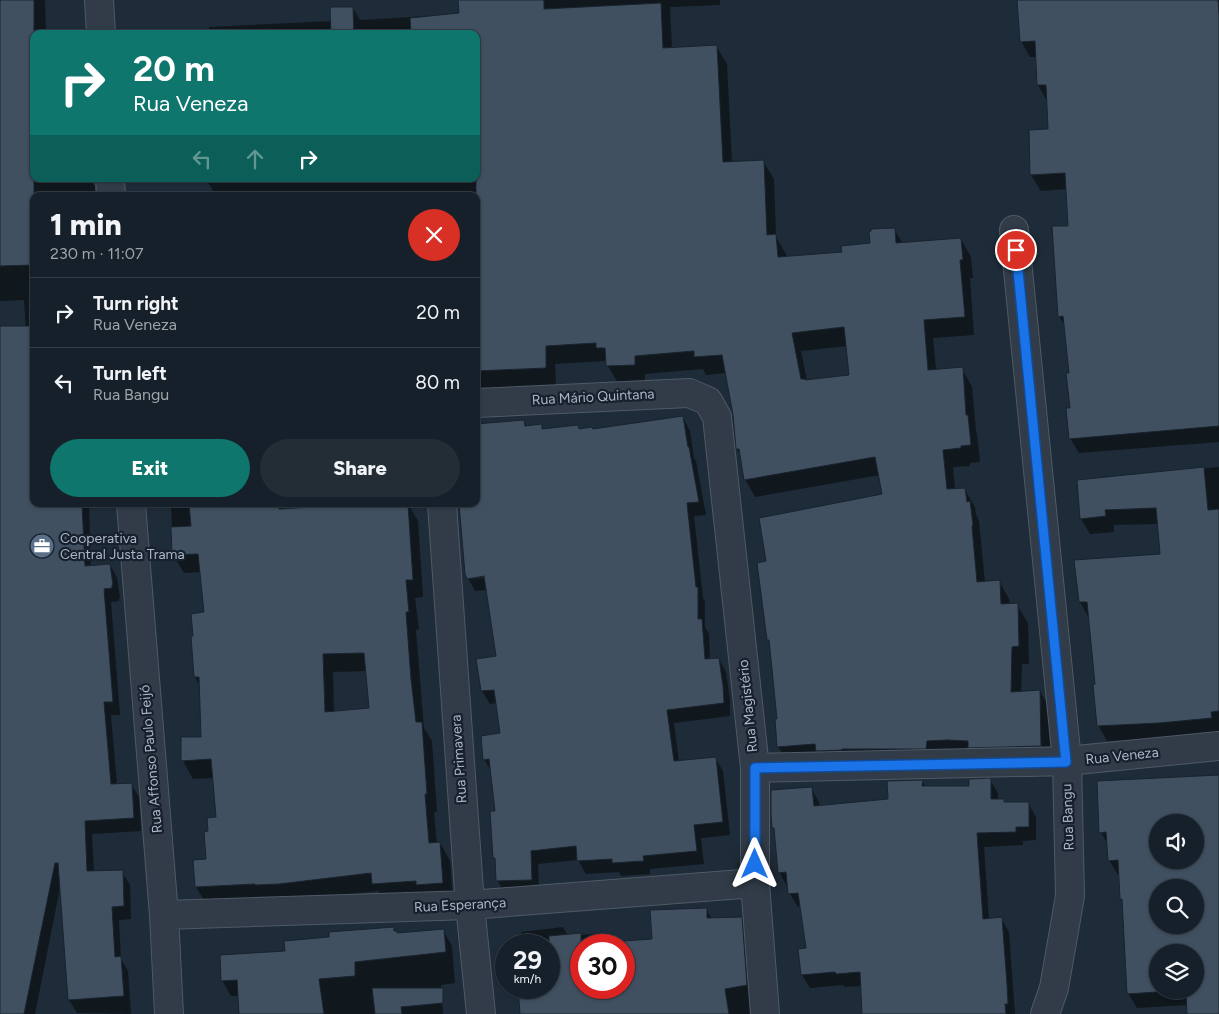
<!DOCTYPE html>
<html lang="en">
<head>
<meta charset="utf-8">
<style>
  :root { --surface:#16202a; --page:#232d36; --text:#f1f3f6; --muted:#9ea3a8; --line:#353e47; --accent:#0f766e }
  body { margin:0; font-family:Figtree,sans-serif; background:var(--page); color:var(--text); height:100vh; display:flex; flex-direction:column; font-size:19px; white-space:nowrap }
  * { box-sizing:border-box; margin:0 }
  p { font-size:16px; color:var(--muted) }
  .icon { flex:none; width:28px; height:28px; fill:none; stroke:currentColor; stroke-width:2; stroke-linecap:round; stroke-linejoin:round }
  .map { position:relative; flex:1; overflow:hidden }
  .details { position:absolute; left:30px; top:192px; width:450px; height:315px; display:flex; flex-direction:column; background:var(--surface); border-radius:10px; box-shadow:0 1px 4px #0004,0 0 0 1px var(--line) }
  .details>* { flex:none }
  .guide { position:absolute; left:30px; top:30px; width:450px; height:152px; border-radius:10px; box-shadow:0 1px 4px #0004,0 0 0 1px var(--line); background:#0f766e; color:#fff; overflow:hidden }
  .controls { position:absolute; left:1149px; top:814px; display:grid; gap:10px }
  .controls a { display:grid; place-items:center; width:55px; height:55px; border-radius:50%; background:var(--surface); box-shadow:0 1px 4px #0004,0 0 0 1px var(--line); font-size:25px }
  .speed { position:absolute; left:495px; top:934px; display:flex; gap:10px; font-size:25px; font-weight:700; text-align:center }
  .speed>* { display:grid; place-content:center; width:65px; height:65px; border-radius:50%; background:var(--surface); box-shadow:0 1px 4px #0004,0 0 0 1px var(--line); line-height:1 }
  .speed small { font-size:12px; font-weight:400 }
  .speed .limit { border:8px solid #d22; background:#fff; color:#111 }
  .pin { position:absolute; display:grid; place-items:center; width:42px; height:42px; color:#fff; margin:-21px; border:2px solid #fff; border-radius:50%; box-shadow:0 1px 5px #0007 }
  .me { position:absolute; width:55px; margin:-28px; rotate:0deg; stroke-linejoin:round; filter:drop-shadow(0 0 4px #0008) }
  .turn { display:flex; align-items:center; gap:18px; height:105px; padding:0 20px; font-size:22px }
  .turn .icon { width:65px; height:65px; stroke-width:2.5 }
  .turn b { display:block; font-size:35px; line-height:42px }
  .lanes { display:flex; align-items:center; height:48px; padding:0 20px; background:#0003; justify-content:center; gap:25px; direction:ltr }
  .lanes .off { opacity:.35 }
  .round { display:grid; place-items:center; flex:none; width:52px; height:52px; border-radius:26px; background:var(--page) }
  .overview { display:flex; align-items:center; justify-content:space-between; height:85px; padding:0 20px }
  h1 { font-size:30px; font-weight:800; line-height:38px }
  .button { display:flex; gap:10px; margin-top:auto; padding:10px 20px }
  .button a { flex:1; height:58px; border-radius:30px; background:var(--accent); color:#fff; font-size:20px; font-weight:800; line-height:58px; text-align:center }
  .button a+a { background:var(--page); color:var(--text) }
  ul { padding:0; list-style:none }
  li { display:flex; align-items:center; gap:15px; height:70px; padding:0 20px; border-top:1px solid var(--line) }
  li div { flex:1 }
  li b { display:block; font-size:19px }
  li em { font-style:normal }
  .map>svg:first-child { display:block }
  .shadow { fill:#0007; fill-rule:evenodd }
  .building { fill:#405060; stroke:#19232f; fill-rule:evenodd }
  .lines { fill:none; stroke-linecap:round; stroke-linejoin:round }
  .minor-casing { stroke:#4f5a67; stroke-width:30 }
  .minor { stroke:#313c48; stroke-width:28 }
  .route-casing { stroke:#114b97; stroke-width:12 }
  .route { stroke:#1a73e8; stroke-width:9 }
  .labels { text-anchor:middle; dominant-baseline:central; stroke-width:4.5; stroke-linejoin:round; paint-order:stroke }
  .street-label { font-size:14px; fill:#abb7c6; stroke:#17212d }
  .poi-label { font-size:14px; fill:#abb7c6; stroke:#17212d; text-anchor:start }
</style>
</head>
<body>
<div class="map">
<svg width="1219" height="1014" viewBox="0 0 1219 1014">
  <rect width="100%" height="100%" fill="#1e2b38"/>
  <path class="shadow" d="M0,0H45L46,34H34V179H90L95,187V196H34V504H89L91,567L110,565L117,578L120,598H119V601L111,602L120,715H111L117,785L131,784L139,797L141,831L92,834L94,872H122L130,885L131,919L119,920L121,959L128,971L131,1014L77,1013L69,1000L60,888L35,1014H0V331H26L24,300L0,301Z
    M459,0H720V5L670,7L672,49L716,46L727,64L732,163L763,161L774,179L776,237L786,254V258L843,253L871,244L894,229L903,244L961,239L971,257L973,278H970L974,335L933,338L936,370L962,369L972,387L976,431L977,434L980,462L970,463V466L953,467L955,490L964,489L975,507L976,514L979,521L985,583L999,581L1009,599L1010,605H1017L1028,623L1029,664H1022L1021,692L1040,691L1050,709L1051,764H788L778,746L779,720L771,644L768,640V562L883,495L880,475L755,497L745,479L741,455L737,449L734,415L727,373L706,375L703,369L645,374V383H618L605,361L555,364L556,386L497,388V390L476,391V196H216L206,179H476V34H209V27L332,21L353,8L360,20L460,14ZM847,346L850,376L807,381L801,351Z
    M1019,0H1219V442L1079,453L1070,438L1072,409L1070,374L1066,328L1059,316L1070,227L1067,189L1041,191L1031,175L1030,131L1050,130L1047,101L1038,85L1037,57H1030L1021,41Z
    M683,418L690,431L694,458L696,461L706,515L694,516L703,598L705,601V627L709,634L710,660L719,659L726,672L730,700V716L674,723L679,762L715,758L723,771L730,835L701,838L704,864L650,869V874L621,876L619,872L586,874L578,860L538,864L539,893H505L497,880L496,861L494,858L496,812L492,772L484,759L501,734L497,703L490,704L482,691L478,660L498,657L487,590L475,591L468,578L474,504H476L524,421L527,427L541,426L544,431L593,430ZM490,574V577L471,579V577Z
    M1219,467V734L1168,738L1107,741L1098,725L1096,686L1089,618L1080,602L1161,555L1158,524L1114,525V532L1090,534L1081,519L1078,481Z
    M171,504H286L287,510L408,504L418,521L423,597L415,598L419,629L416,630L424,728L432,741L437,812H434L437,844L440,843L450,861L453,901L383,902L378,891L290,902L207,905L196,887L207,860L209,833L217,818L214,778L193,779L183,761L182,739L202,738L200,686L195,677L205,613L201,572L184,573L173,555ZM367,671L370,710L334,712L333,672Z
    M1219,776V1014H1189L1188,1005L1137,1008L1128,993L1123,902L1121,899L1120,875H1118L1109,860L1108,845L1101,832ZM1158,822H1195V860H1158ZM1158,888H1195V925H1158ZM1158,952H1195V990H1158Z
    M990,780L998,793V800H1003L1005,804L1028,803L1036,817V840L1023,841V845L984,847L989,920L1001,918L1009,932L1015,1014H863L862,986L845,987L843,985L810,988L802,975L807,949L802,907H798L790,894L789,886H787L779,872L776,832L773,827L811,788L819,802L820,807L889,800L922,781L926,788H971Z
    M706,909L712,919L741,918L749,931L755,1014H522L519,988H549V945H511L510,938L521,936V932L563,927L568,936L606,933L612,943L653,940ZM581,945H624V988H581Z
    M394,928L397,934L443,930L452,946L455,983L441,985L443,1014H240L239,996H231L222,980L286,952L330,939Z"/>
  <path class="building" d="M0,0H34V265L0,266Z
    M458,0H544V9L661,3L663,48L717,45L723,162L764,160L767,235L776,234L778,257L842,252L841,246L870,243L869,232L871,231V229L895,228L896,243L961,238L963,260H960L965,317L924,320L928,370L963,367L966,415H968L971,445L961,446V448L943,450L947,489L965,488L967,502L970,501L973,524L972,527L977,582L1000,580L1001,604L1018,603L1019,646L1012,647L1011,692L1040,690L1041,746L968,748V741L947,740L927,741L926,749H842V750L816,751L815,744L777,747L775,719H777L769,640H767L757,563L766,561L759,518L882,494L875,457L744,480L739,449H736L733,415L722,355L694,357V351L635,356V365L606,366L605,348H596V343L546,346V368L476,371V34H411L410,18L459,13ZM844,327L849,375L805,380V379H801L792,333Z
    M1017,0H1218L1219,15V426L1069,439L1066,408H1070L1066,373H1069L1063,316L1058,317L1052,226H1068L1065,173L1030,175L1029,130L1048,129L1046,85H1037L1035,41L1020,42Z
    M330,7H353L354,34H331Z
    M0,326H34V504H82L85,566L110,564L113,585H112V588L104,589L113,702H104L111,784L132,783L134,818L85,821L87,871L123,870L124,906L112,907L115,957L121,956L124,996L68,1000L58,863H55L24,1014H0Z
    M683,416L688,447H689L699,502L687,503L696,587H698V619H702L705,659L719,658L723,686L724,703L667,710L674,761L716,757L723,822L694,825L697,851L643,856L644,861L612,863V859L577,861L576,846L531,851L532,880L496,881L495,858H493L490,811H495L489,759L483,760L481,736L500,733L494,690L481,691L476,659L496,656L484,576L467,579L465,574L459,504H476V424L524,420L525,426L542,424V429L578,425L579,429L592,427L593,429Z
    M1204,467L1208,510L1219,509V711L1211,712L1212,718L1159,723L1097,726L1093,685L1095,684L1087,602H1079L1074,560L1160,554L1156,508L1105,510L1106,516L1080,519L1077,480Z
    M189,504H278L279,509L343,505V504H408L413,580H406L409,612H406L411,679L416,722H422L427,794H425L429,843L440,842L443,883L416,885V881L372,884L371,873L279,884L255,885V884L195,887L193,860L206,859L204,832L208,831L207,818L216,817L211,759L181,761V737H201L199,677H194L191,636H193L191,614L204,612L198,554L172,555L171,527L191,526ZM364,653L369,708L325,712L323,654Z
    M1219,775V1014H1187L1186,990H1195V952H1158V990H1186L1127,994L1122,899H1120L1118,860L1108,861L1106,832L1099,833L1097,781ZM1158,822H1195V860H1158ZM1158,888H1195V925H1158Z
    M991,778V799H1004V802H1029V827H1016V832L977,833L983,919L1002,917L1007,984L1008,1004H1005L1006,1014H862L860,972L836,974L835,972L801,975L798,949L806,948L798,893L788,894L786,872L778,873L774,828H772L771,814V790L812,787L814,806L888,799L887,781L923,780L922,786H969V779Z
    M707,908V918L742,917L747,985L725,989L729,1014H520L518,988H549V936L581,933V988H624V941L652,939L650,910Z
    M394,927V931H397V933L444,929L446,952L355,962V976L319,979L324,1014H239L237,980L221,981L220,955L285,951L284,941L329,937V932Z
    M372,988H443V1003L401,1007L402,1014H375Z"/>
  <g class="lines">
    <defs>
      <path id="minor" d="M99,0L101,34
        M110,179L111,196
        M1014,230L1067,761L1070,896L1054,988L1045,1014
        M476,403L689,393L708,401L717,417L755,768V883L765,1014
        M131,504L164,915L169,1014
        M442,504L470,905L481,1014
        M755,768L1067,761L1219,746
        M164,915L470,905L755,883"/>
    </defs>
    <use href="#minor" class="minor-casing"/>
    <use href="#minor" class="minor"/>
  </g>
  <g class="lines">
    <defs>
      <path id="route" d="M755,864V768L1066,762L1016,250"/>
    </defs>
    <use href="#route" class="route-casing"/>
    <use href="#route" class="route"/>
  </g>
  <defs>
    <symbol id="office-disc" viewBox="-11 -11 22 22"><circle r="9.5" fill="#5c6f8a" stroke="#17212d"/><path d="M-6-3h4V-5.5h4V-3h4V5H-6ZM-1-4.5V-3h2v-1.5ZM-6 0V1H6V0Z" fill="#fff"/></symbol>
  </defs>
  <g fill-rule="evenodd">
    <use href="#office-disc" x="28" y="532" width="28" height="28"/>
  </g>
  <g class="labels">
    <g class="street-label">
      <text transform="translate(593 397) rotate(-3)">Rua Mário Quintana</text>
      <text transform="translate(748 706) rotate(-96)">Rua Magistério</text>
      <text transform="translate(1122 756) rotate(-6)">Rua Veneza</text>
      <text transform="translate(151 759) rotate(-95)">Rua Affonso Paulo Feijó</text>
      <text transform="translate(459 759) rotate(-94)">Rua Primavera</text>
      <text transform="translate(1068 817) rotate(-92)">Rua Bangu</text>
      <text transform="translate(460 905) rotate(-3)">Rua Esperança</text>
    </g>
    <g class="poi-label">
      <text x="60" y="538">Cooperativa<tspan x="60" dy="16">Central Justa Trama</tspan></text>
    </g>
  </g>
</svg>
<div class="controls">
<a><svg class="icon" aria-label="sound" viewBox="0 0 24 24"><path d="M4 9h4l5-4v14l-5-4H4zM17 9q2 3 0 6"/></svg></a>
<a><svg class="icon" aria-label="search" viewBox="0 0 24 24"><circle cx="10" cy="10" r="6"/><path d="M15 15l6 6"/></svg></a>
<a><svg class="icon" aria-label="layers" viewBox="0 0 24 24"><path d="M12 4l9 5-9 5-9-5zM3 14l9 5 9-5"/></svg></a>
</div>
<div class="speed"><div>29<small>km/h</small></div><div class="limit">30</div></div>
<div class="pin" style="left:1016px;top:250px;background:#d93025"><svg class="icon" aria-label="arrive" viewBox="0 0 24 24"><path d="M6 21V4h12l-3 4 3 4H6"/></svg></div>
<svg class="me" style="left:755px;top:864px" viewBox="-20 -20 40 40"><path d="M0-17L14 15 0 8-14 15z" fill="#1a73e8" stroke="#fff" stroke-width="4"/></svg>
<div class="guide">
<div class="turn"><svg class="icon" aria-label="right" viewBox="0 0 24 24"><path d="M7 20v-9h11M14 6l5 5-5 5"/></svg><div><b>20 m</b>Rua Veneza</div></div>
<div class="lanes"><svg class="icon off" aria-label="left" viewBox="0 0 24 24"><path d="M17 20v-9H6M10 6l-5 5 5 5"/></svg><svg class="icon off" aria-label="ahead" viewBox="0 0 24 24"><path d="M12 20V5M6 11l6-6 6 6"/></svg><svg class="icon" aria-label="right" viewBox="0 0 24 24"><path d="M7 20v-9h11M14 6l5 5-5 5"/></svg></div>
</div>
<section class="details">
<div class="overview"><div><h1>1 min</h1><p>230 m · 11:07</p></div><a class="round" style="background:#d93025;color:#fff"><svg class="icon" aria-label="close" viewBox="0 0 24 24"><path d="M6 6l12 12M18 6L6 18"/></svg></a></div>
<ul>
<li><svg class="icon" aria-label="right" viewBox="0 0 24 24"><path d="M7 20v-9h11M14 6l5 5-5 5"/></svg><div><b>Turn right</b><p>Rua Veneza</p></div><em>20 m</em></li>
<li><svg class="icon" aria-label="left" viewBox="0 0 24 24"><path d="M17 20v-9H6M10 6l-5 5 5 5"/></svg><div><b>Turn left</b><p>Rua Bangu</p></div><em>80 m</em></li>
</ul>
<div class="button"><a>Exit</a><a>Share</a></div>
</section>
</div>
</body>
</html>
